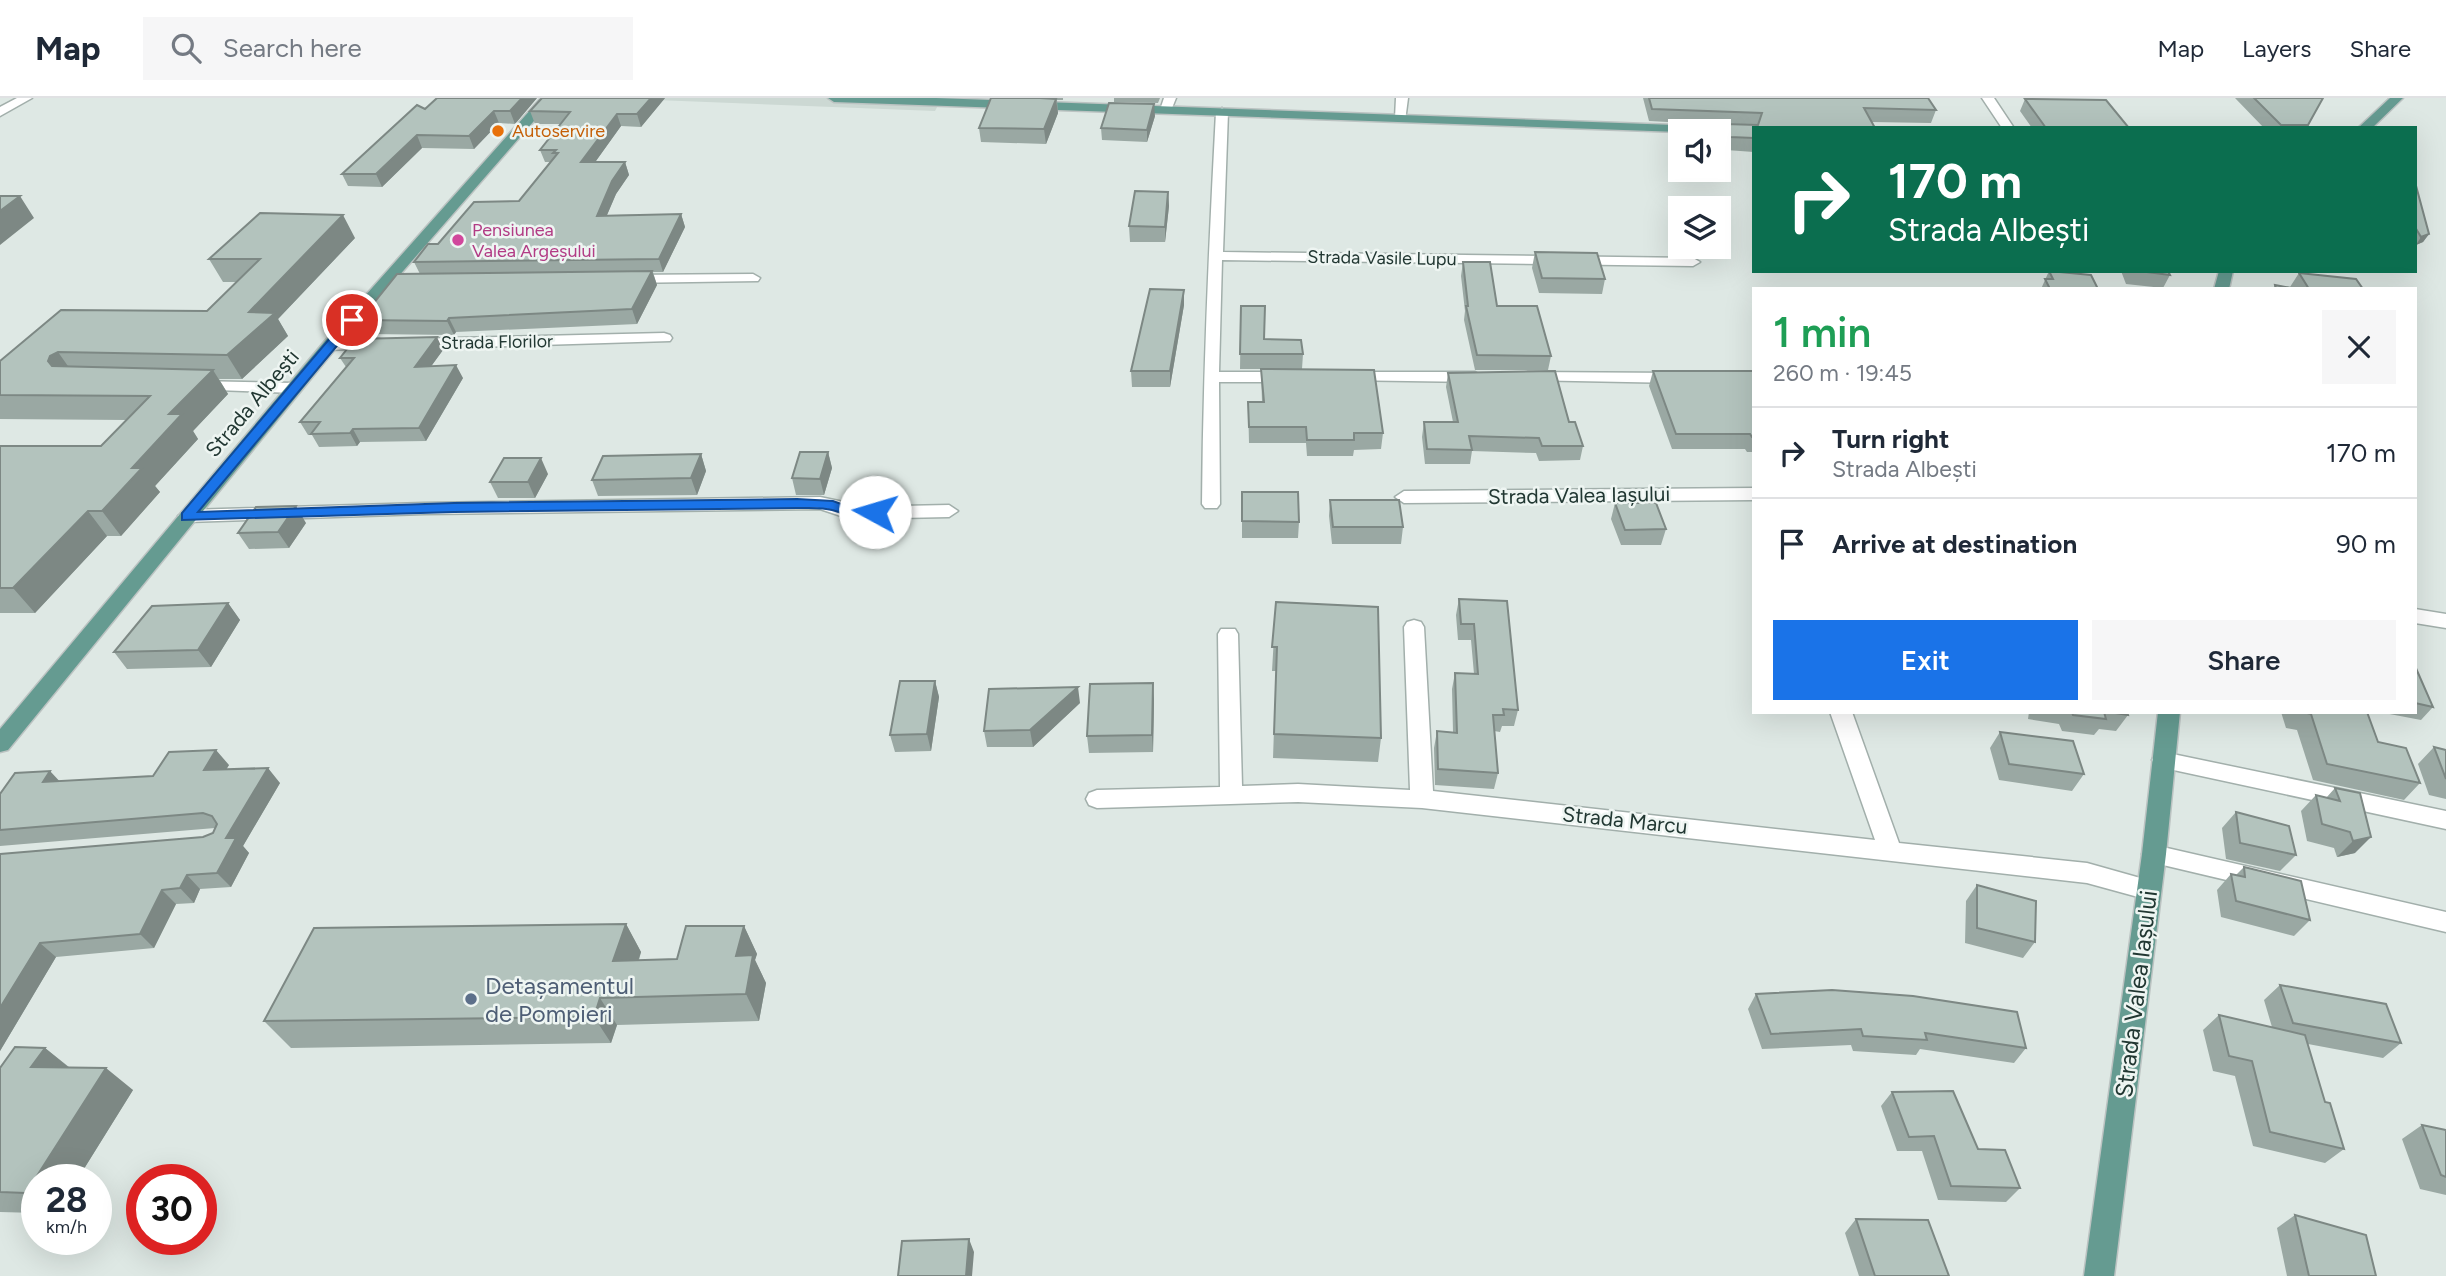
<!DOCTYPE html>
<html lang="en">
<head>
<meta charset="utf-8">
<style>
  :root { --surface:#fff; --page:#f6f6f7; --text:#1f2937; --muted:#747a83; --line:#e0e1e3; --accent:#1a73e8 }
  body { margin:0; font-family:Figtree,sans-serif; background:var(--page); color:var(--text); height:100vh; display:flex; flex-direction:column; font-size:26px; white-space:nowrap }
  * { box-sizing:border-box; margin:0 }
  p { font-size:23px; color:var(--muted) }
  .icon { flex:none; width:38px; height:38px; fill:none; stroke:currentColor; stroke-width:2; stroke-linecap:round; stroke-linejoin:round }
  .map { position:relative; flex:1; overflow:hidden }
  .sheet { position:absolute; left:1752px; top:189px; width:665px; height:427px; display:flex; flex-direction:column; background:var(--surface); border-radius:0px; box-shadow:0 7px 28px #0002 }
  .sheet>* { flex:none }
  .hud { position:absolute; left:1752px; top:28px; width:665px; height:147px; border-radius:0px; box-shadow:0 7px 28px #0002; background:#0b6e4f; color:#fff; overflow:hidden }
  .controls { position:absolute; left:1668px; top:21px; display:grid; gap:14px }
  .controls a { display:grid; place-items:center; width:63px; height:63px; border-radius:0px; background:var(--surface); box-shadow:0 7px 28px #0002; font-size:35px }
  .speed { position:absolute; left:21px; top:1066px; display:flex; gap:14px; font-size:35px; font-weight:700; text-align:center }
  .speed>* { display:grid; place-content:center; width:91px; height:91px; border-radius:50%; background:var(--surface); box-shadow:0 7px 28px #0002; line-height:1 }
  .speed small { font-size:18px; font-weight:400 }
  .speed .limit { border:10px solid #d22; background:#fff; color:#111 }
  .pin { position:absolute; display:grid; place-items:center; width:60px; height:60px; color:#fff; margin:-30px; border:4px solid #fff; border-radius:50%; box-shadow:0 2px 7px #0007 }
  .me { position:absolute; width:77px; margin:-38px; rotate:276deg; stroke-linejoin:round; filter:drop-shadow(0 0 5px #0008) }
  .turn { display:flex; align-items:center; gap:24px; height:147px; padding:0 21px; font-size:32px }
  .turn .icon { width:91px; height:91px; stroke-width:2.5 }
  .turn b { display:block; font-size:49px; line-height:60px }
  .round { display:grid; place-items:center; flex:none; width:74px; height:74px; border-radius:0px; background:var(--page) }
  .head { display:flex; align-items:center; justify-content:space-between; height:119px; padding:0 21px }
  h1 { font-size:42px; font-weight:600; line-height:52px; color:#1e9e55 }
  .primary-button { display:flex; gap:14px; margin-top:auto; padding:14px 21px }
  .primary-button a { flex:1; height:80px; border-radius:0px; background:var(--accent); color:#fff; font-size:28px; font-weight:600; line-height:80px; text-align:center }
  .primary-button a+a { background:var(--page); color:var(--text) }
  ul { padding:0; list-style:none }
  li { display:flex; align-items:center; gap:21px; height:91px; padding:0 21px; border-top:2px solid var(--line) }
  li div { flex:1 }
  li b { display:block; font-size:26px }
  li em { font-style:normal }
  header { display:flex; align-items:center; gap:42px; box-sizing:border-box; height:98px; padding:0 35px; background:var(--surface); border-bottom:2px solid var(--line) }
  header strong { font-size:33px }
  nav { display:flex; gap:38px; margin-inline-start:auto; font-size:24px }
  .search { width:490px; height:63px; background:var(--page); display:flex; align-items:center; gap:18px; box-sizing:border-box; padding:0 24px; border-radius:0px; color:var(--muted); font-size:26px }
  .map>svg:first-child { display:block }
  .built { fill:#ccd8d3 }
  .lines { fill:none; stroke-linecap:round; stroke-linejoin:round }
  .minor-casing { stroke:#a2afab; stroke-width:3 }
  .major-casing { stroke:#bcc3c2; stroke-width:3 }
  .minor { fill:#fff; fill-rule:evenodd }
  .major { fill:#659b91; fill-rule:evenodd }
  .wall { fill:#9aa8a3 }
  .shaded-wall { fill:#7d8884 }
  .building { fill:#b3c3bd; stroke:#7d8884; stroke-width:2 }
  .route { fill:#1a73e8; stroke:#114b97; stroke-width:2 }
  .food-dot { fill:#e8710a; stroke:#eef5f2; stroke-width:2.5 }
  .hotel-dot { fill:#d1479c; stroke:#eef5f2; stroke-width:2.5 }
  .service-dot { fill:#5c6f8a; stroke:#eef5f2; stroke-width:2.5 }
  .labels { text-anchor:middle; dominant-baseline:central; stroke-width:5; stroke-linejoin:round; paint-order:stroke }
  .far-food-label { font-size:18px; fill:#c56008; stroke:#eef5f2; text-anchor:start }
  .far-hotel-label { font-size:18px; fill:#b23c85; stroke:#eef5f2; text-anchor:start }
  .far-street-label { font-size:18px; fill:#213732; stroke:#eef5f2 }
  .street-label { font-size:21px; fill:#213732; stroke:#eef5f2 }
  .near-service-label { font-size:24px; fill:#4e5e75; stroke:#eef5f2; text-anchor:start }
  .near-street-label { font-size:24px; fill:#213732; stroke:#eef5f2 }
</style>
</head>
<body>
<header>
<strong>Map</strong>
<div class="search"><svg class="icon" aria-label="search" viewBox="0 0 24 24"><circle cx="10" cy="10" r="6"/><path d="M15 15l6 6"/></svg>Search here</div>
<nav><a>Map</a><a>Layers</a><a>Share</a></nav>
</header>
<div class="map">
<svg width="2446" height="1178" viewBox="0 0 2446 1178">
  <rect width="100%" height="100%" fill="#dee8e4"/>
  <path class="built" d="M605,0H942L935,13Z"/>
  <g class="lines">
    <defs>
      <path id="minor" d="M17,0H32L0,18V9Z
        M1164,0H1176L1170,15H1162L1160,12Z
        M1396,0H1408L1405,23H1397L1395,20Z
        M1982,0H1994L2014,30H2002Z
        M1222,10L1228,14L1223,154L1693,160L1700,164L1693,168L1222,162L1219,274H1289L1297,279L1289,284H1219L1220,406L1217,410H1205L1202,406C1203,274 1209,145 1216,14Z
        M753,176L760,180L758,183L626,185L619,181L626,177Z
        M664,235L670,237L672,240L670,243L411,251L403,246L411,241Z
        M379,241L385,243L387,246L385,249L330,252L322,247L330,242Z
        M1346,274H1475L1483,279L1475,284L1340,282L1338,279L1340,276Z
        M1528,274L1678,275L1686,280L1678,285L1522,282L1520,279L1522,276Z
        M196,283L294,285L302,290L294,295L190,291L188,288L190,285Z
        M1754,390V402L1404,405L1395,399L1404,393Z
        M820,399L839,403L853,409L949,407L958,413L949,419L850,421L820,411L424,416L187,424L178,418L187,412L424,405Z
        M2415,511L2446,516V530L2415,525Z
        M1414,522L1421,524L1424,529L1433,693L1875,742L1830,614H1852L1899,745L2087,765L2158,785L2161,792L2158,799L2149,802L2087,785L1422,710L1298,704L1097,710L1089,707L1086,701L1089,695L1097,692L1220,689L1218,536L1221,531H1235L1238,536L1242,688L1298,686L1410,692L1404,529L1407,524Z
        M2163,654L2446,713V731L2155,668L2152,662L2155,656Z
        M2154,747L2446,814V834L2146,763L2142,756L2146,749Z"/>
      <path id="major" d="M541,0H554L336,250L8,652L0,654V631L324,244Z
        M828,0H936L1756,30H1754V37L1718,36V33L1680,34L834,4Z
        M2390,0H2403L2372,30H2358Z
        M2219,173H2233L2229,191H2214Z
        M2158,614H2180L2166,756L2114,1178H2084L2142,756Z"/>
    </defs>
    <use href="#minor" class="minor-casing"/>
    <use href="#major" class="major-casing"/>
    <use href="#minor" class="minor"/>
    <use href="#major" class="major"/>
  </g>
  <path class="wall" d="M537,0L515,26L499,25L474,51L422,50L382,89L348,88L342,76L425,11Z
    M542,0H665L641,29L621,28L595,64H625L629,77L616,96L607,117L681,116L685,129L663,174H653L657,187L637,226L456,234L454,237L367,236L360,222L420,176L414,164L438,146L519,103L550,64H545L540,52L560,26H535L530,13Z
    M991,0H1063V2H1057L1058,15L1046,46L981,44L979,30Z
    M1114,0H1160L1158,5L1114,4Z
    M1643,0H1928L1936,12L1931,25L1871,24L1754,30V54L1726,52L1721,39L1725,27L1649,23Z
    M2235,0H2323L2307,30H2264Z
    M2025,1L2129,30H2032L2020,13Z
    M1155,18L1147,44L1102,42L1101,30Z
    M2415,84L2429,136L2423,144L2416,147Z
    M1168,94L1169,108L1165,144H1130L1129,128Z
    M355,140L278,221L288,238L242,281H219L228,296L193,333L198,341L155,388L160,394L121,438H107L35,515H0V348H101L127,322L0,321V263L207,213L237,184H223L209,161Z
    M1535,154L1605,181L1602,196L1539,195L1532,170Z
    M1463,164L1497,208L1551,258L1548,272H1475L1464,222L1465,213L1461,178Z
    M2049,173H2056L2098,191H2041Z
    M2121,173H2168L2170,177L2163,190L2126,186Z
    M2299,175L2363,191H2273L2275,187L2290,189Z
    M1184,192V207L1170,289H1132L1131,273Z
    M1241,208L1264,241L1303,256L1302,271L1383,335L1381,351L1354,352L1353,358H1307L1306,345H1249L1248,304H1262L1261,271H1240Z
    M443,252L431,268L463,280L426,343L360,344L357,348L319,349L312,337H308L300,324L346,269L340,260Z
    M1653,273H1754V354H1747L1745,351H1672L1649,288Z
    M1448,275L1569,324L1583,348L1580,362L1539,363L1536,355L1472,353L1470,366H1425L1422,339L1424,324H1453L1446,289Z
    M828,354L832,370L824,397H796L792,380Z
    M701,356L706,373L697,397L598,398L592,382Z
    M548,376L535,400H498L490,384Z
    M1242,394L1299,424L1298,440H1242Z
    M1330,402L1403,429L1401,446H1332L1329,418Z
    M1615,405L1666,431L1661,447H1621L1611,421Z
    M306,425L289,450L249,451L238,435Z
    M1459,501L1507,503L1518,612L1514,628H1502L1500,634L1494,633L1498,675L1494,691L1435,687L1434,650L1437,633L1453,634L1452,591L1455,575L1474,576L1471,542H1458L1456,517Z
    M1276,504L1381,640L1378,664L1273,660L1276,573H1272Z
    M228,505L240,522L211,569L127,571L114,554Z
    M2415,568L2433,609L2421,622L2379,614H2415Z
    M935,583L939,599L931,653L895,654L890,637Z
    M1154,601L1153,654L1089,655L1087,638Z
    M1080,605L1033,649H987L984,633Z
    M2029,614H2127L2128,617L2116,633L2099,631L2094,637L2062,633L2059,626L2028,621Z
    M2281,614H2367L2378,644L2420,685L2404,702L2313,682L2297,632L2286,630Z
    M2000,634L2084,676L2072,693L1999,682L1990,650Z
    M2434,649L2446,652V701L2429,697L2418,666Z
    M229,667L226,671L280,685L243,748L249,755L231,789L200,791L194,805L176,806L154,850L56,859L0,953V756L203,739L213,735L215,730L0,748V696L59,683L153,678Z
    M2335,690L2360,695L2355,755L2337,759L2334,750L2307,743L2301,713L2316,697L2326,700Z
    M2236,714L2296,757L2280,773L2226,761L2222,730Z
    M2244,769L2310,822L2294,838L2221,819L2217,792L2231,776L2236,777Z
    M1977,787L2035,844L2023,860L1965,845L1966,803Z
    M626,826L641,854L639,862L677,861L744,828L757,856L755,862L766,885L759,923L617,927L611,945L291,950L264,923Z
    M2280,887L2401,945L2383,960L2308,946L2325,1004L2344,1051L2325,1065L2253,1048L2235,978L2213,973L2203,932L2219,917L2272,929L2264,902Z
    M1756,896L2026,950L2014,965L1920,951L1916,957L1853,953L1851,947L1762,951L1748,911Z
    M45,950L69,969L133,992L77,1082H37V1115L0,1114V970Z
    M1892,994L1978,1051L2020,1090L2006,1104L1938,1102L1922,1053H1897L1881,1008Z
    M2422,1027L2446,1032V1097L2420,1091L2402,1041Z
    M2295,1117L2376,1178H2287L2277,1130Z
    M1856,1121L1949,1178H1859L1845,1135Z"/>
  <path class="shaded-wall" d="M522,0H537L515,26L510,13Z
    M651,0H665L641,29L637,16Z
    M1056,1L1058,15L1046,46L1044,31Z
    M1154,6L1155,18L1147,44V32Z
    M494,13L499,25L474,51L469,38Z
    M617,16L621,28L586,77L581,64Z
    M417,37L422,50L382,89L376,76Z
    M625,64L629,77L616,96L601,131L597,118L612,83Z
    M1168,94L1169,108L1165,144V129Z
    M20,98L34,120L0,147V113Z
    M681,116L685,129L663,174L659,161Z
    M343,117L355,140L278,221L288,238L242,281L227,257L249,214Z
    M2429,136L2423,144L2416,147L2421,139Z
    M652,173L657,187L637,226L632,211Z
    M1184,192V207L1170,289V273Z
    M449,220L456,234L454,237L447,223Z
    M437,239L443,252L422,281L415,269Z
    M58,254L75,278L67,282L48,263L50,258Z
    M456,267L463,280L426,343L419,330Z
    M213,272L228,296L193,333L198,341L155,388L160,394L121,438L102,413L169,316Z
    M353,331L360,344L357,348L350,335Z
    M828,354L832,370L824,397L820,381Z
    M701,356L706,373L697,397L691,380Z
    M541,360L548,376L535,400L528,384Z
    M296,408L306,425L289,450L278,434Z
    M88,413L107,438L35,515L13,490Z
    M228,505L240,522L211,569L198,552Z
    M935,583L939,599L931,653L927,636Z
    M1153,585L1154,601L1153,654L1152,637Z
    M1078,589L1080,605L1033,649L1030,632Z
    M216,652L229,667L217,687L204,672Z
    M268,670L280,685L243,748L249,755L231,789L217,775L226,740Z
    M50,673L64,688L43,684Z
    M2371,739L2355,755L2337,759L2353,743Z
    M187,777L200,791L194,805L180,790Z
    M162,792L176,806L154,850L140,836Z
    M626,826L641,854L629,890L613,863Z
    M744,828L757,856L755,862L766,885L759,923L746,896L736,858Z
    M40,845L56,859L0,953V910Z
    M600,900L617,927L611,945L594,919Z
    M45,950L72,972L31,969Z
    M106,970L133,992L77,1082H37V1102L26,1095Z
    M969,1141L974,1154L972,1178H966Z"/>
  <path class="building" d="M437,0H522L510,13H494L469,38L417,37L376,76H342L417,7L425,11Z
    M542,0H651L637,16H617L581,64H625L612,83L597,118L681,116L659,161L414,164L428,146H438L474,104L519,103L558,55H553L556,52H540L570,14L530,13Z
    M991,0H1040L1056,1L1044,31L979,30Z
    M1649,0H1928L1936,12L1864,10L1875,30H1754V40L1730,39L1725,26L1758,27L1762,15L1652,11Z
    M2254,0H2323L2308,27H2281Z
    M2025,1L2106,2L2129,30H2046Z
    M1109,5L1154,6L1147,32L1101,30Z
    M2415,84L2429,136L2421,139L2415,129Z
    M1135,93L1168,94L1165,129L1129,128Z
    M0,98H20L0,113Z
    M260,115L343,117L249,214L275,215L227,257L58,254L50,258L48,263L52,268L213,272L169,316H182L132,370H142L102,413H88L13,490H0V348H101L150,298L0,297V263L61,212L207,213L260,161H209Z
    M1535,154L1597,155L1605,181L1542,180Z
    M1463,164H1490L1497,208H1537L1551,258L1477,257L1466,208H1468Z
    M652,173L632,211L449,220L447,223L360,222L397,176Z
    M2049,173L2091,177L2098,191H2050L2045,181H2053Z
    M2139,173H2168L2170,177Z
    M2299,175L2356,181L2363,191H2309Z
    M2275,187L2296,191H2276Z
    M1150,191L1184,192L1170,273H1131Z
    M1241,208H1265L1264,241L1301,242L1303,256H1240Z
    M437,239L415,269L456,267L419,330L353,331L350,335L311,336L320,324H300L354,260H340L355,241Z
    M1261,271L1374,272L1383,335H1354V342H1307L1306,329H1249L1248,304H1264Z
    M1555,273L1569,324H1575L1583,348H1542L1539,340L1469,338L1472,352L1427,351L1424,324H1458L1448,275Z
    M1653,273H1754V339H1752L1750,336H1676Z
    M800,354H828L820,381L792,380Z
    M701,356L691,380L592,382L603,358Z
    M504,360H541L528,384H490Z
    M1242,394H1298L1299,424L1242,423Z
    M1330,402H1399L1403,429H1333Z
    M1615,405H1656L1666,431L1625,432Z
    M296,408L278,434L238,435L256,409Z
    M1459,501L1507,503L1518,612L1503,611L1504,617H1493L1498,675L1438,671L1437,633L1457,635L1455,575L1478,576L1474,526H1461Z
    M1276,504L1378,509L1381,640L1274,636L1277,549H1272Z
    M228,505L198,552L114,554L152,508Z
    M2415,568L2433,609L2415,605Z
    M900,583H935L927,636L890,637Z
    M1153,585L1152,637L1087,638L1090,586Z
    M1078,589L1030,632L984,633L989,591Z
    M2072,614H2104L2106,621L2073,617Z
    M2109,614H2127L2128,617Z
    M2303,614H2367L2378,644L2406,650L2420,685L2327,666L2311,616Z
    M2000,634L2073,643L2084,676L2009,666Z
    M2434,649L2446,652V681Z
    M216,652L204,672L268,670L226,740H236L217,775L187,777L180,790L162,792L140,836L40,845L0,910V756L203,739L213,735L217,726L212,718L203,715L0,732V696L15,675L50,673L43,684L153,678L169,654Z
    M2335,690L2360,695L2371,739L2353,743L2350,734L2322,726L2316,697L2340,703Z
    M2236,714L2289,728L2296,757L2240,745Z
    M2244,769L2301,783L2310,822L2236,803L2231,776L2245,779Z
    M1977,787L2036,803L2035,844L1977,830Z
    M626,826L613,863L677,861L686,828H744L736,858L753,857L746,896L600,900L594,919L264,923L314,830Z
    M2280,887L2386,906L2401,945L2293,925Z
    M1832,892L1913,898L2017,914L2026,950L1925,935L1927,942L1863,938L1861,931L1771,936L1756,896Z
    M2219,917L2305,937L2325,1004L2330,1005L2344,1051L2270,1034L2252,963L2229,958Z
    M15,949L45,950L31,969L106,970L26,1095L0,1094V970Z
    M1953,993L1978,1051L2005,1052L2020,1090L1951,1088L1934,1038L1909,1039L1892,994Z
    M2422,1027L2446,1032V1079L2441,1077Z
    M2295,1117L2366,1137L2376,1178H2309Z
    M1856,1121L1928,1122L1949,1178H1875Z
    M969,1141L966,1178H898L902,1143Z"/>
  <path class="route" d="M352,219L357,222L356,225L198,414L454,405L797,401L833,403L852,410H875L882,414C868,426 847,416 832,412C822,409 808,410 797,410L454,414L182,422V415L347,220Z"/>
  <circle class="food-dot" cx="498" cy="33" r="7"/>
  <circle class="hotel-dot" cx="458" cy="142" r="7"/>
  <circle class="service-dot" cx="471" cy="901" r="7"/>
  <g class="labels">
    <g class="far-food-label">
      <text x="512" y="33">Autoservire</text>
    </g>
    <g class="far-hotel-label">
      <text x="472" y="132">Pensiunea<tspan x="472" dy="21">Valea Argeșului</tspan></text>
    </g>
    <g class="far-street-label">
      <text transform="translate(1382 160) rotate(1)">Strada Vasile Lupu</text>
      <text transform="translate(497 244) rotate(-1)">Strada Florilor</text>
    </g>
    <g class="street-label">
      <text transform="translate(252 305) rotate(-50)">Strada Albești</text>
      <text transform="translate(1579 397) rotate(-1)">Strada Valea Iașului</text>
      <text transform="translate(1625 722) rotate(6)">Strada Marcu</text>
    </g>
    <g class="near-service-label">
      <text x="485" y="887">Detașamentul<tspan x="485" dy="28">de Pompieri</tspan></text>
    </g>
    <g class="near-street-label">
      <text transform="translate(2136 896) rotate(-83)">Strada Valea Iașului</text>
    </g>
  </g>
</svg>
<div class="controls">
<a><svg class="icon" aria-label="sound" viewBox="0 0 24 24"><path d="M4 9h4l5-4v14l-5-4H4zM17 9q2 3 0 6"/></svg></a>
<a><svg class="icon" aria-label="layers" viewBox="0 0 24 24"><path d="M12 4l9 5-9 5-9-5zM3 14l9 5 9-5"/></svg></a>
</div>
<div class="speed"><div>28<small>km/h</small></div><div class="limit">30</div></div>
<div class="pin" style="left:352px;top:222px;background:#d93025"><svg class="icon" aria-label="arrive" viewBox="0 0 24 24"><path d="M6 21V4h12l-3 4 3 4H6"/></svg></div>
<svg class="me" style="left:875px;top:414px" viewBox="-20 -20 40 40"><circle r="19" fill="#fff"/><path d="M0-13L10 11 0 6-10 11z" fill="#1a73e8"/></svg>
<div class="hud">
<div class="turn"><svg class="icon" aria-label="right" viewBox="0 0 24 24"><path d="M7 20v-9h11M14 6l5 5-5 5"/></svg><div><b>170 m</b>Strada Albești</div></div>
</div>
<section class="sheet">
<div class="head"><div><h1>1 min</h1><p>260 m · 19:45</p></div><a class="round"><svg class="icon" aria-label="close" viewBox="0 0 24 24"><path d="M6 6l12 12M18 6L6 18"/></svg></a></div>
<ul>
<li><svg class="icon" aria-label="right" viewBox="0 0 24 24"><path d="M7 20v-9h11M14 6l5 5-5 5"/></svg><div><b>Turn right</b><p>Strada Albești</p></div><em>170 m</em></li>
<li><svg class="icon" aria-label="arrive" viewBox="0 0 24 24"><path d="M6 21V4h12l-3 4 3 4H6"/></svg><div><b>Arrive at destination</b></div><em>90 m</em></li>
</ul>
<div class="primary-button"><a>Exit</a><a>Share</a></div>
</section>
</div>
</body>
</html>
